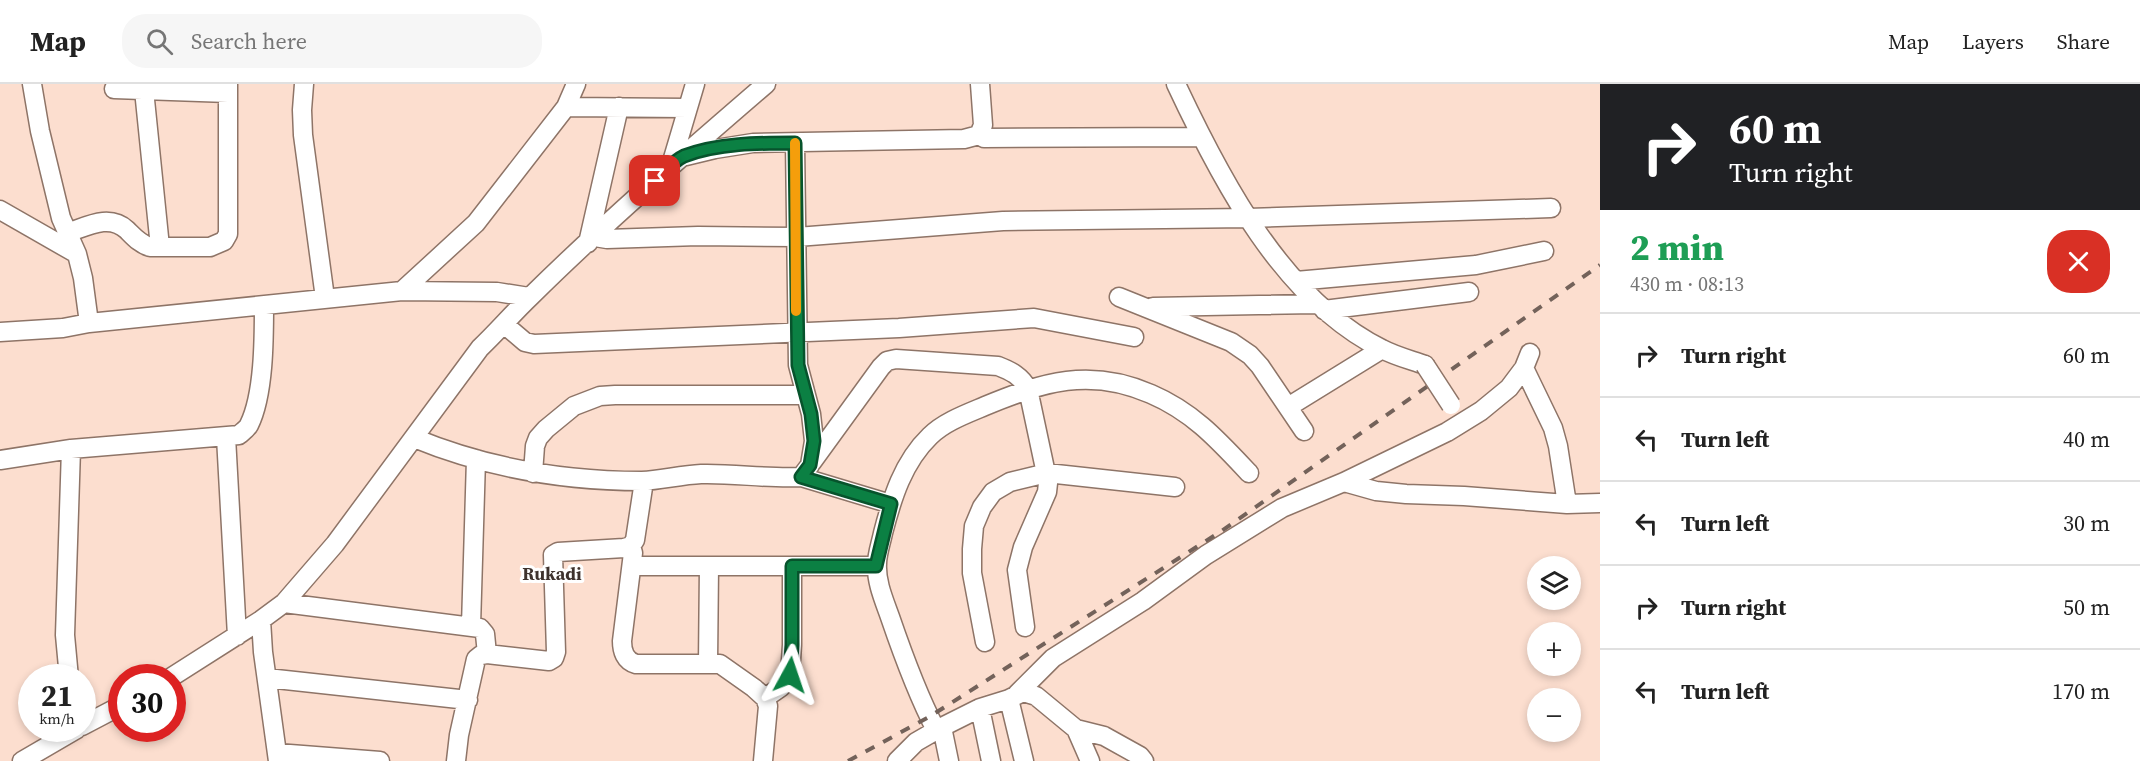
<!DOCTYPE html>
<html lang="en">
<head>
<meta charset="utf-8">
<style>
  :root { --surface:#fff; --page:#f6f6f6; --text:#222; --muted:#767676; --line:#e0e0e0 }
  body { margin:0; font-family:"Source Serif 4",serif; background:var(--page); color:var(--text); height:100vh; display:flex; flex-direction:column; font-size:22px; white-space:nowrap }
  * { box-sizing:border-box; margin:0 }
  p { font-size:20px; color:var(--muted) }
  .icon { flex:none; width:33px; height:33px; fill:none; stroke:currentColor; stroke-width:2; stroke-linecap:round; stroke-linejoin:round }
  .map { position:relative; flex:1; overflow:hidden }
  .drawer { display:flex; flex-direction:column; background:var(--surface); width:540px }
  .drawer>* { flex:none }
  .top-card { background:#202124; color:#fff; overflow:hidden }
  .fabs { position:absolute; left:1527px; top:472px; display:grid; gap:12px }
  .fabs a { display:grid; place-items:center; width:54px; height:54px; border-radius:50%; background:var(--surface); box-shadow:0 3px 9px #0003; font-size:30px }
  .speed { position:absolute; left:18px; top:580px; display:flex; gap:12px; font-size:30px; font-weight:700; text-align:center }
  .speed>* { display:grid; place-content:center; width:78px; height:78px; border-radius:50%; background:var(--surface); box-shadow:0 3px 9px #0003; line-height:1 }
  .speed small { font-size:15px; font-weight:400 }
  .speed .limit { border:9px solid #d22; background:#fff; color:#111 }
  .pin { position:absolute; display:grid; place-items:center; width:51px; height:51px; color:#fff; margin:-26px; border-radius:12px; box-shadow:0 3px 9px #0006 }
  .me { position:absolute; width:66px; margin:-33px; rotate:5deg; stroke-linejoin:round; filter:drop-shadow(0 0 4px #0008) }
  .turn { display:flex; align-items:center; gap:21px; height:126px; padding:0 30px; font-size:27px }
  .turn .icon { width:78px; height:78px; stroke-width:2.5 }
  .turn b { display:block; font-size:42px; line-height:51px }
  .round { display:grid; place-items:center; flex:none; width:63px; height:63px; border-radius:24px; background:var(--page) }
  .headline { display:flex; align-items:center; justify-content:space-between; height:102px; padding:0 30px }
  h1 { font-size:36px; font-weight:800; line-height:45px; color:#1e9e55 }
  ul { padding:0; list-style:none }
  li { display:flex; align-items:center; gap:18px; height:84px; padding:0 30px; border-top:2px solid var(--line) }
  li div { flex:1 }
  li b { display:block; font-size:22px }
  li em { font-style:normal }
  header { display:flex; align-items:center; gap:36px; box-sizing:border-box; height:84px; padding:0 30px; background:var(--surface); border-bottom:2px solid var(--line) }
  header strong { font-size:28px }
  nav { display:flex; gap:33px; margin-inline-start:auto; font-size:21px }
  .search { width:420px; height:54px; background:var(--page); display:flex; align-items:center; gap:15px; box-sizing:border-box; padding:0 21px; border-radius:24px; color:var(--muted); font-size:22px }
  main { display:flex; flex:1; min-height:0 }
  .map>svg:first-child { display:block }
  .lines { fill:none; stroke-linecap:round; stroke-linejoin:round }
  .minor-casing { stroke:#8e7467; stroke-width:21 }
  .minor { stroke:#fff; stroke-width:18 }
  .rail { stroke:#73625a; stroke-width:4; stroke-dasharray:10 10; stroke-linecap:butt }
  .minor-bridge-casing { stroke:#8e7467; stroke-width:21; stroke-linecap:butt }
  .minor-bridge { stroke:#fff; stroke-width:18 }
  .route-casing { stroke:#07532c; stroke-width:15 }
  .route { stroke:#0b8043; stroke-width:10 }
  .slow { stroke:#f59e0b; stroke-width:10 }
  .labels { text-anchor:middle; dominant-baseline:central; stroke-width:6; stroke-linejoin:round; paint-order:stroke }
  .quarter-label { font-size:18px; font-weight:bold; fill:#3e322d; stroke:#fff }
</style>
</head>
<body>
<header>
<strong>Map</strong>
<div class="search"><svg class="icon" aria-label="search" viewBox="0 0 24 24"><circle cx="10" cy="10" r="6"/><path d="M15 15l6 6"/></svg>Search here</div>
<nav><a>Map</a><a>Layers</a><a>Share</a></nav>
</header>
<main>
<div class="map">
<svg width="1600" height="677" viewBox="0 0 1600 677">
  <rect width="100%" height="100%" fill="#fcdecf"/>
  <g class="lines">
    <defs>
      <path id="minor" d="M304,0L302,26L303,51L325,214
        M1176,0C1221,96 1283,216 1382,265C1395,272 1411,276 1425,281
        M114,5L228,9
        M144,6L160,163
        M566,23L688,24
        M979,51L983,41L980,0
        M686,72L715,65L753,59L964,55L979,51L984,54L1200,53
        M671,81L695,0
        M0,126L77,170
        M67,149C86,143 109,129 127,146C134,153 140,160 150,163H210L224,157L228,150V0
        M595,153L607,155L698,152L797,153L1003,137L1248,134L1551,124
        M588,159L619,23
        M1296,197L1476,181L1544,167
        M402,207L476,139L566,23L576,0
        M1119,213L1231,258L1250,271L1260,282L1304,347
        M1153,223L1316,220
        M1324,226L1469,208
        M89,239L402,207L497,208L529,213
        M505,241L525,258L534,260L899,244L1034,234L1134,253
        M0,248L63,244L89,239L83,194L77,170L61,134L40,47L32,0
        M1524,284L1553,344L1558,362L1567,420
        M1288,323L1382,265
        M226,353L237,552
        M414,354C487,384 563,397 642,397C661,396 681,391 701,390C734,389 768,395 801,393L810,381L814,357L811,330L798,281L795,59
        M0,376L71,365L239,351C242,348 247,345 249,341C264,311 264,255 264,221
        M812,378L881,283L887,277L896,275L998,282C1011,287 1021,292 1028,305L1048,399L1047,408L1023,463L1017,486L1025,543
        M533,389L535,362L538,354L546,345L574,322L600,312L615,311H805
        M801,393L891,420
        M1344,398L1376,407L1406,410L1464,412L1567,420L1600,419
        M631,462L633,469L622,557C622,567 625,577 636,580H720L754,604L765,614L768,622L763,677
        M632,482H876
        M284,519L480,544L485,550L487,570
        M261,536L263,568L278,677
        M471,542L476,375
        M985,558L972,489V465L974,442L982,423L993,408L1010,398L1047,389L1175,403
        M708,579L709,482
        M69,594L65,551L71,365
        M170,594L261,536L284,519L335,460L480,264C498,247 513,229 531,212C606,138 686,69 766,0
        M267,594L468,616
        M1017,610L1053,574L1143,517L1206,471L1282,424L1344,398L1447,348L1481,327L1509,304L1524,284L1530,269
        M765,614L781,603L790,591L792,561V482
        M1009,615L1024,677
        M980,624L991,677
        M82,642L122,621
        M942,643L949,677
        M1076,645L1090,677
        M936,646C917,610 903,571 890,533C884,516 876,498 877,480C877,470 881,459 883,449C892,414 903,378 930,352C944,338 966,330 985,322C1043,298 1090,283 1151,310C1193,328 1218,356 1249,389
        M277,669L380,677
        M22,677L77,645
        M456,677L459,651L476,575L481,571L487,570L549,577L554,574L556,568L553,471L558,468L624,464L631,462L635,456L644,397
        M897,677L916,658L942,643L980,624L1009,615L1023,608L1036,612L1076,645L1104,652L1140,672L1144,677"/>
    </defs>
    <use href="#minor" class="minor-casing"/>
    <use href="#minor" class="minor"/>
    <path class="rail" d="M848,677L929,633L1220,448L1600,181"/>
    <defs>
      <path id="minor-bridge" d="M1425,281L1451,321"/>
    </defs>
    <use href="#minor-bridge" class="minor-bridge-casing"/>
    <use href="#minor-bridge" class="minor-bridge"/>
  </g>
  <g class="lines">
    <defs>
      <path id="route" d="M655,97C663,89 673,77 684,72C718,59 759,59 795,59L798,281L811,330L814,357L810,381L801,393L891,420L876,482H792V561L790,591"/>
    </defs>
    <use href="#route" class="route-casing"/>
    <use href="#route" class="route"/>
    <path class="slow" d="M795,59L796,227"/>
  </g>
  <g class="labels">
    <g class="quarter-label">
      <text x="552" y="489">Rukadi</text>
    </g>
  </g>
</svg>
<div class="fabs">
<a><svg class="icon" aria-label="layers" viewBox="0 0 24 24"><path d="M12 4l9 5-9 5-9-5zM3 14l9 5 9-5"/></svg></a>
<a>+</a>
<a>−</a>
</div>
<div class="speed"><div>21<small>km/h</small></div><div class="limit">30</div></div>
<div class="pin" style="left:655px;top:97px;background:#d93025"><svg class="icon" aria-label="arrive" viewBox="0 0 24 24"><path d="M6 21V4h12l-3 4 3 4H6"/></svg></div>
<svg class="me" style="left:790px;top:591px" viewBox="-20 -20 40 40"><path d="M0-17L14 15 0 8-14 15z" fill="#0b8043" stroke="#fff" stroke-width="4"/></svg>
</div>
<section class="drawer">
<div class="top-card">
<div class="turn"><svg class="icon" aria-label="right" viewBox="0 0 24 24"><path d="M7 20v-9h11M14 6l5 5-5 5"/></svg><div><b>60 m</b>Turn right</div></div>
</div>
<div class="headline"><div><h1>2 min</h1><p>430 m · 08:13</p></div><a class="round" style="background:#d93025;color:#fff"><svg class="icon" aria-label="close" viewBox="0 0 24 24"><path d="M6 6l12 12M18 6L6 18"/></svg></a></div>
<ul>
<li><svg class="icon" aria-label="right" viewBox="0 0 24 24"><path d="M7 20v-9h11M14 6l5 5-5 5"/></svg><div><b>Turn right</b></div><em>60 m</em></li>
<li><svg class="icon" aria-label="left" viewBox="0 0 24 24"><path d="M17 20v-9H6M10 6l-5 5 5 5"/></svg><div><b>Turn left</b></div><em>40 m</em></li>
<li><svg class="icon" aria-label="left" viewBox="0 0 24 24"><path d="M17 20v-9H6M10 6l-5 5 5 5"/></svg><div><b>Turn left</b></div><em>30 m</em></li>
<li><svg class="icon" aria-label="right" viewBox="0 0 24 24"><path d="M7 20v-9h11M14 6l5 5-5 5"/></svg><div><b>Turn right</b></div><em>50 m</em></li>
<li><svg class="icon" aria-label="left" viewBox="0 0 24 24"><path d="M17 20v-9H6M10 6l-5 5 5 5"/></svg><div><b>Turn left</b></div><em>170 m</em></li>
</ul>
</section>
</main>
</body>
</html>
